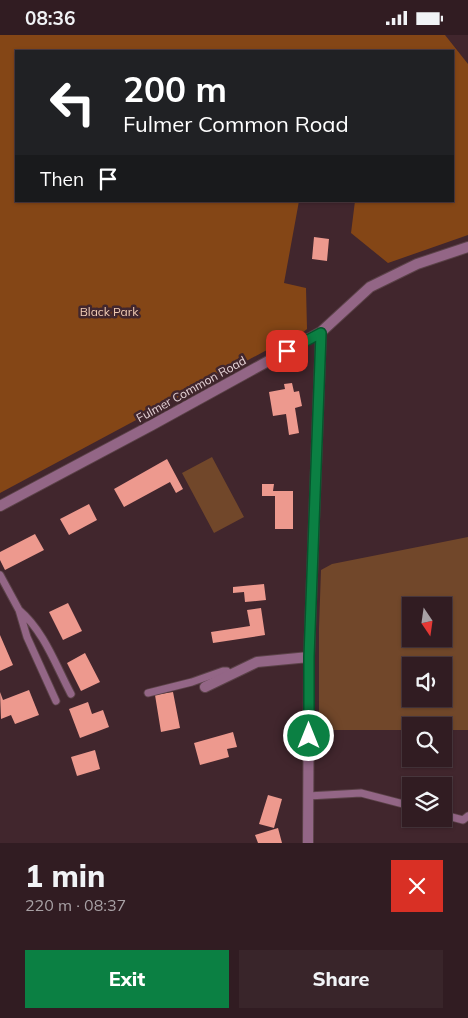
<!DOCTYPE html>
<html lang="en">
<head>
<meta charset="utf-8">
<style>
  :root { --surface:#311c22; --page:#39252a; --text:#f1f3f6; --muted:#a8a1a5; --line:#4c3a40; --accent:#0b8043 }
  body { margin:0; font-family:Mulish,sans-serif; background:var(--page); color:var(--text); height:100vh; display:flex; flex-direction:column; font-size:19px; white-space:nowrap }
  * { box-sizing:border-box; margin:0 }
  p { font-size:16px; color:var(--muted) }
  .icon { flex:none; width:28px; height:28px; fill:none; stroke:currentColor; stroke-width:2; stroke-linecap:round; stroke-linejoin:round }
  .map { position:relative; height:808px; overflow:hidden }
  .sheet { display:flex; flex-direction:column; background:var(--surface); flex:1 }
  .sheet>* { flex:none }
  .top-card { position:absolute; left:15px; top:15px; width:439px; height:152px; border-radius:0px; box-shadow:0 1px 4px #0004,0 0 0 1px var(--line); background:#202124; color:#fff; overflow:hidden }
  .needle { width:32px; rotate:167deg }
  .fabs { position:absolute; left:402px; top:562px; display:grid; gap:10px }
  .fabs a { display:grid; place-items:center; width:50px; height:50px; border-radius:0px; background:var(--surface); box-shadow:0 1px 4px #0004,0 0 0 1px var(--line); font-size:25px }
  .pin { position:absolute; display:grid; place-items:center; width:42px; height:42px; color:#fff; margin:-21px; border-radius:10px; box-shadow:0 2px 8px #0006 }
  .me { position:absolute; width:55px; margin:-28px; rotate:0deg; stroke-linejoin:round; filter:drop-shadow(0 0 4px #0008) }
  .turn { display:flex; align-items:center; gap:18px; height:105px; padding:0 25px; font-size:22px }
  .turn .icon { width:65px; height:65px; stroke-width:2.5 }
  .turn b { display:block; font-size:35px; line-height:42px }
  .then { display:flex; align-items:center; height:48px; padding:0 25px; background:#0003; gap:10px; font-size:19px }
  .round { display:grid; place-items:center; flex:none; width:52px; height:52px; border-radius:0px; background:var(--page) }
  .head { display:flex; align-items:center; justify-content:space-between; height:85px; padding:0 25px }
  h1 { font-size:30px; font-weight:800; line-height:38px }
  .cta { display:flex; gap:10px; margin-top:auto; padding:10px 25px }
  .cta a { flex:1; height:58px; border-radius:0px; background:var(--accent); color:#fff; font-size:20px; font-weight:800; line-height:58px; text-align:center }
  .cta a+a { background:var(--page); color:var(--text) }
  .status { display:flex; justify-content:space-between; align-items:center; height:35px; padding:0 25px; background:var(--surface); direction:ltr }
  .status svg { height:14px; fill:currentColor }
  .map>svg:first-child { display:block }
  .green { fill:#71472a; fill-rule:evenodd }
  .forest { fill:#844616 }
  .building { fill:#ed998e }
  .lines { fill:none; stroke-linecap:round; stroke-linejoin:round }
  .lane-casing { stroke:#5b4248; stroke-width:9 }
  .street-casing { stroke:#5b4248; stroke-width:12 }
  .lane { stroke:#936686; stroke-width:7 }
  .street { stroke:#936686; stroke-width:10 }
  .route-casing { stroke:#07532c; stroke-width:12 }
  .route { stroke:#0b8043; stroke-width:9 }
  .labels { text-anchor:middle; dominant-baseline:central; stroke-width:5; stroke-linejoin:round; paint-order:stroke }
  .park-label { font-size:12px; fill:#f2cdb5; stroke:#41262d }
  .street-label { font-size:12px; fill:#e6d3d7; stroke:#41262d }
</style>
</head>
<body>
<div class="status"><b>08:36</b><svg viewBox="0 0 49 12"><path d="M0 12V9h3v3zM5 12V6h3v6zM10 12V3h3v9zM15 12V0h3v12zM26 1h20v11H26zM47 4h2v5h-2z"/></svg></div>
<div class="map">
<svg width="468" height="808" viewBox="0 0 468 808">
  <rect width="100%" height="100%" fill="#41262d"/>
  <path class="green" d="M212,422L244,482L214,498L182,438Z
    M468,502V695H444V691H411V695H319V593L321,535L332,529ZM411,571H444V604H411ZM444,631V664H411V631Z"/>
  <path class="forest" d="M0,0H445L468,29V200L388,228L351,198L355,166H452V16H16V166H299L284,248L306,253L307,294L296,303L265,316L0,458Z"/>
  <path class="building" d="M314,202L329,204L327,226L312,224Z
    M292,348L294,357L299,356L302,371L295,373L299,398L289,400L286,379L273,381L269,357L285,354L284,349Z
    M167,424L183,454L176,458L170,447L124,472L114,454Z
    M262,449H274L273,456H293V494H275V461H262Z
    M89,469L97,485L69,500L60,484Z
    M35,499L44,515L5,535L0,525V517Z
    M264,549L266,565L245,567L244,557L233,558V552Z
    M68,568L82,596L63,605L49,577Z
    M261,573L265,600L213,608L211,597L250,591L247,575Z
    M0,600L13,630L0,636Z
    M85,618L100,647L81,656L67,628Z
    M29,655L39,680L15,689L11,680L1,684L0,657L3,665Z
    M173,657L180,693L161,697L155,660Z
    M88,667L92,679L103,675L109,692L80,703L69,674Z
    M233,697L237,712L227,714L229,722L200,730L194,708Z
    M95,715L100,734L77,741L71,722Z
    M268,760L282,764L274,793L259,789Z
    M278,793L282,808H258L255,800Z"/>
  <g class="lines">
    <defs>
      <path id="lane" d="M0,540L19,575L27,602L56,666
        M19,575C44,596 56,631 71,659
        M148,658L192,647L223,636H227L230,640
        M308,761L361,758L411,771
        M444,780L463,785L468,781"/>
      <path id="street" d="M0,471L152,390L321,297L370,252L417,229L468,212
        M205,652L257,627L309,622
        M308,808L309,622L321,297"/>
    </defs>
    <use href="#lane" class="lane-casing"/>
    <use href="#street" class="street-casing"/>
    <use href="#lane" class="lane"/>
    <use href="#street" class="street"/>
  </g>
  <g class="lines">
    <defs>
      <path id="route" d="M287,316L321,298L309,622V701"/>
    </defs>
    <use href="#route" class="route-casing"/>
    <use href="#route" class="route"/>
  </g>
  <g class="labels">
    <g class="park-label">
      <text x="109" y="276">Black Park</text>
    </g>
    <g class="street-label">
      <text transform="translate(191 354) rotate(-29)">Fulmer Common Road</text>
    </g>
  </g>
</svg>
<div class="fabs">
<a><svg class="needle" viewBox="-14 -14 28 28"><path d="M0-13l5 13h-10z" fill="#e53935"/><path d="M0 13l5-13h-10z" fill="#a8a1a5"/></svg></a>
<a><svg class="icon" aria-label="sound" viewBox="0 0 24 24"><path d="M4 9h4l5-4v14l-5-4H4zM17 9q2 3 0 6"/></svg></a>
<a><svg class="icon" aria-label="search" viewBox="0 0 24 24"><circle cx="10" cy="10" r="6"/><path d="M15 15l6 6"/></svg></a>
<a><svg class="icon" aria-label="layers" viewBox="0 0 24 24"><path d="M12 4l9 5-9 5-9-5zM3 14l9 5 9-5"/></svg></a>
</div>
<div class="pin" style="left:287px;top:316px;background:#d93025"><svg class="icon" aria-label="arrive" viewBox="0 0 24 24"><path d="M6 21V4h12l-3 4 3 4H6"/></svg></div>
<svg class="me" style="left:309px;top:701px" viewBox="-20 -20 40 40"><circle r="17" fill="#0b8043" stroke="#fff" stroke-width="3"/><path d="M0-11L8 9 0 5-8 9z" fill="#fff"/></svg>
<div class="top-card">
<div class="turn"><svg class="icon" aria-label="left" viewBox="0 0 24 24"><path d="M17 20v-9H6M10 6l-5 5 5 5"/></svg><div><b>200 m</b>Fulmer Common Road</div></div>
<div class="then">Then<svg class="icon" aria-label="arrive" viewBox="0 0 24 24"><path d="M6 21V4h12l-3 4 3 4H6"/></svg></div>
</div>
</div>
<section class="sheet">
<div class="head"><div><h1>1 min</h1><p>220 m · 08:37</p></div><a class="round" style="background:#d93025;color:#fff"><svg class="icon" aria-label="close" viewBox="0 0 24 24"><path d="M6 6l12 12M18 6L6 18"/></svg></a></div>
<div class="cta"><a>Exit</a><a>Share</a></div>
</section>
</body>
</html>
